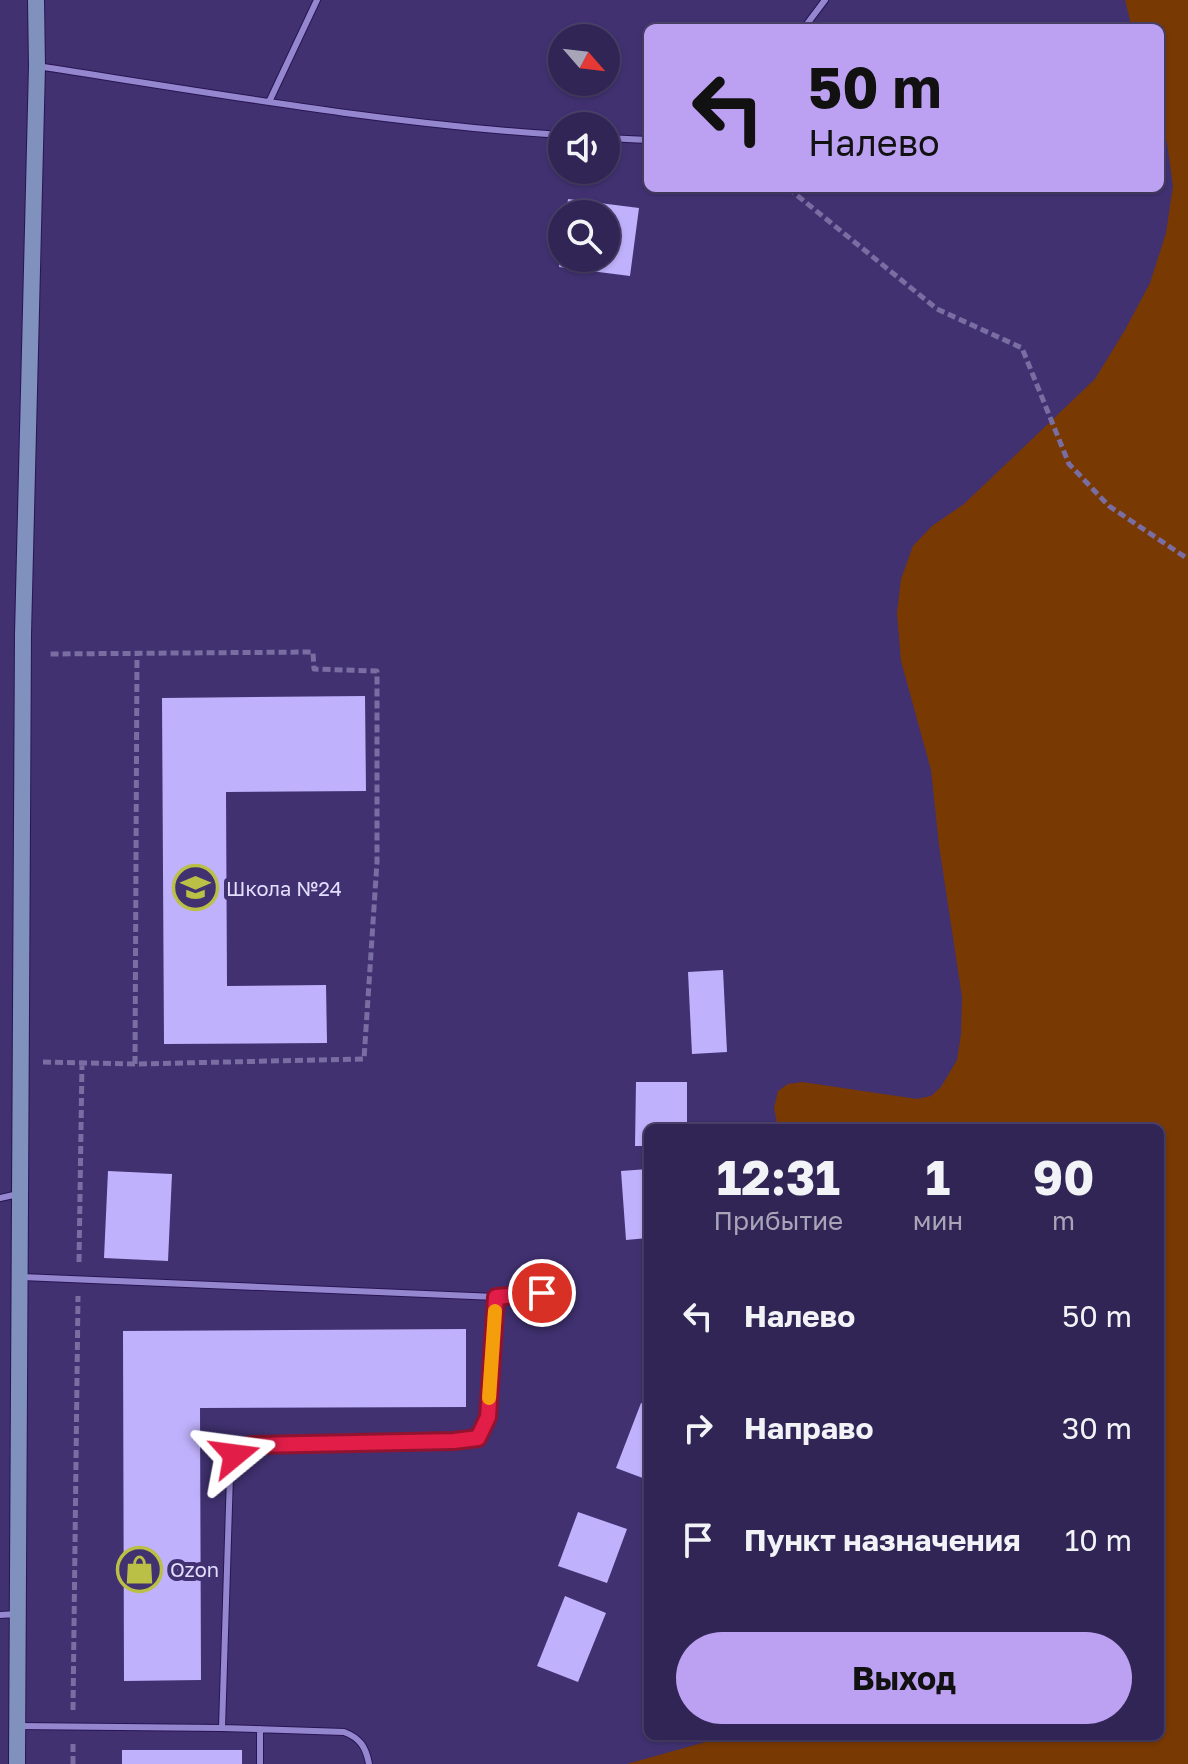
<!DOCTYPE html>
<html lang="ru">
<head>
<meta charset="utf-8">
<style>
  :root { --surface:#312555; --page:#3d315f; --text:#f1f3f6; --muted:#a8a5b9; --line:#4c426c; --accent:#bca0f2 }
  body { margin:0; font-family:"Golos Text",sans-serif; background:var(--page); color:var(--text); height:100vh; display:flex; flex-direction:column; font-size:30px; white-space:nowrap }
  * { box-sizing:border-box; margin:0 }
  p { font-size:26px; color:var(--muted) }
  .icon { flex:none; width:44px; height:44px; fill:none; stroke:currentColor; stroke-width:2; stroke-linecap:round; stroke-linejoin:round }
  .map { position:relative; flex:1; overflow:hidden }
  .drawer { position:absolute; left:644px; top:1124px; width:520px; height:616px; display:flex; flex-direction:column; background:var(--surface); border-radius:12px; box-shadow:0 2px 6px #0004,0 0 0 2px var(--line) }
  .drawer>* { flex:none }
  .hud { position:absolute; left:644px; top:24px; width:520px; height:168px; border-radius:12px; box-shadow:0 2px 6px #0004,0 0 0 2px var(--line); background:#bca0f2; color:#111; overflow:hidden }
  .needle { width:52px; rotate:118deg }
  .fabs { position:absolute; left:548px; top:24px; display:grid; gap:16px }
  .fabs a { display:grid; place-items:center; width:72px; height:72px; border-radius:50%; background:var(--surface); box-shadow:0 2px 6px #0004,0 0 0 2px var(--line); font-size:40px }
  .pin { position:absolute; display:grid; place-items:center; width:68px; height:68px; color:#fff; margin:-34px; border:4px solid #fff; border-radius:50%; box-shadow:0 2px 8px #0007 }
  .me { position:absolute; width:88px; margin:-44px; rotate:74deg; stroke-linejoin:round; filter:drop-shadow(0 0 6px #0008) }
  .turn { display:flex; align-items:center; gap:28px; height:168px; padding:0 32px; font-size:36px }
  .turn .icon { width:104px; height:104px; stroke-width:2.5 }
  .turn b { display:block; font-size:56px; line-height:68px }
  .eta { display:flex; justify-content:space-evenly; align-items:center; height:136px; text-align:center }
  .eta b { font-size:48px; font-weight:700; line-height:56px }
  .cta { display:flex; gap:16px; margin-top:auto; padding:16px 32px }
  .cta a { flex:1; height:92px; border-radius:48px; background:var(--accent); color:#111; font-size:32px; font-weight:700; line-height:92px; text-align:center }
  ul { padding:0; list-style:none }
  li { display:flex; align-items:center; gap:24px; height:112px; padding:0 32px }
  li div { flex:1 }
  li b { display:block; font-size:30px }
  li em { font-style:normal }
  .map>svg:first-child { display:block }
  .green { fill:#793903 }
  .building { fill:#bfb1fc }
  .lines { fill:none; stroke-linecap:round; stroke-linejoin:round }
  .lane-casing { stroke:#291553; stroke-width:8 }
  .secondary-casing { stroke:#291553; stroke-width:18 }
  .path { stroke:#796da2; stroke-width:5; stroke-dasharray:8 4; stroke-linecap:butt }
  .lane { stroke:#9587cf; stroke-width:6 }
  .secondary { stroke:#7f91bc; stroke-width:16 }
  .route-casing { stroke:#92132f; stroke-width:20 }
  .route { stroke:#e11d48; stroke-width:14 }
  .slow { stroke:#f59e0b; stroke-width:14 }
  .labels { text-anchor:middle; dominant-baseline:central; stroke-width:8; stroke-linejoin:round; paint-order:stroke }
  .poi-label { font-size:20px; fill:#e3defe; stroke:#413171; text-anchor:start }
</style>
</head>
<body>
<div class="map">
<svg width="1188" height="1764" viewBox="0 0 1188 1764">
  <rect width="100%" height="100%" fill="#413171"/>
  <path class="green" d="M1125,0H1188V1764H627L727,1736H1160V1128H778L774,1108L778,1091L788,1084L802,1082L917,1099L931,1096L941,1087L957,1060L961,1034L962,997L939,845L931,770L901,661L897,613L901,579L913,546L932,526L964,504L1095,379L1125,330L1150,283L1166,233L1173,186L1167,143L1160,122V28H1132Z"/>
  <path class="building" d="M568,199L639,208L630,276L559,267L560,258H606V214H566Z
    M365,696L366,791L226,792L227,986L326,985L327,1043L164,1044L162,698Z
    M723,970L727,1052L692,1054L688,972Z
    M636,1082H687V1128H648V1146H635Z
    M648,1169V1238L626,1240L621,1171Z
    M108,1171L172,1174L168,1261L104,1258Z
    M466,1329V1407L200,1408L201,1680L124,1681L123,1331Z
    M641,1403L648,1406V1480L616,1468Z
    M578,1512L627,1529L607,1583L558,1566Z
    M565,1596L606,1613L578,1682L537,1666Z
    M122,1750H242V1764H122Z"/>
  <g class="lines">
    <defs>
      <path id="lane" d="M804,28L825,0
        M37,66C212,93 386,124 562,135
        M269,102L317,0
        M606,138L648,140
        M0,1198L18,1194
        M22,1277L496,1297L566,1292
        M0,1615L17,1614
        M18,1726L222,1728L230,1475C233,1459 236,1450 252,1445L454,1441L478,1438L488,1417L496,1297
        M222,1728L344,1732C360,1738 366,1747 369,1764
        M260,1764V1729"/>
      <path id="secondary" d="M17,1764L23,634L37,66L36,0"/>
    </defs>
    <use href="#lane" class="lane-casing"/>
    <use href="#secondary" class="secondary-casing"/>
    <path class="path" d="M788,188L937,309L1022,348L1069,464L1109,506L1188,559
      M43,1062L135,1064L364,1059L377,862V671L314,669L313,652L48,654
      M135,1064L137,654
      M79,1262L82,1063
      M73,1710L78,1296
      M73,1744V1764"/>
    <use href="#lane" class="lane"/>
    <use href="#secondary" class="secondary"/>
  </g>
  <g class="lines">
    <defs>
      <path id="route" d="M235,1455L243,1447L252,1445L454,1441L478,1438L488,1417L496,1297L542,1293"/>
    </defs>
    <use href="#route" class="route-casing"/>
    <use href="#route" class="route"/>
    <path class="slow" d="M489,1398L495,1311"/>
  </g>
  <defs>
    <symbol id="school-ring" viewBox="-11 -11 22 22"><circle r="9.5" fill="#413171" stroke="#bac045" stroke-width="1.5"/><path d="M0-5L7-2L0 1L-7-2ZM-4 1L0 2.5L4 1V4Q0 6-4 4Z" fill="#bac045"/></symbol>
    <symbol id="shop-ring" viewBox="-11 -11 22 22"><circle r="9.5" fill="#413171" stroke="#bac045" stroke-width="1.5"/><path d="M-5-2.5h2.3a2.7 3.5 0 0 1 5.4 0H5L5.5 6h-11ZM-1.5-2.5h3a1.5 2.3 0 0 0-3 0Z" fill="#bac045"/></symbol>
  </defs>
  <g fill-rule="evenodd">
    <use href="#school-ring" x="170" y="862" width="51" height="51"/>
    <use href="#shop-ring" x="114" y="1544" width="51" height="51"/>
  </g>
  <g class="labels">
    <g class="poi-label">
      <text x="226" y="888">Школа №24</text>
      <text x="170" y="1569">Ozon</text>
    </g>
  </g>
</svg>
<div class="fabs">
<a><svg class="needle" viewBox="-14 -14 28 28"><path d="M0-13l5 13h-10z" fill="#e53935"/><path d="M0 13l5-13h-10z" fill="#a8a5b9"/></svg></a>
<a><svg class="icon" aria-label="sound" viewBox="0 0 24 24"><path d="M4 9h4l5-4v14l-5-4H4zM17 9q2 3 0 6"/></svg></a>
<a><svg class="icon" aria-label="search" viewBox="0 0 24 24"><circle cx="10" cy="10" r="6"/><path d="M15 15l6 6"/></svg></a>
</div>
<div class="pin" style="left:542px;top:1293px;background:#d93025"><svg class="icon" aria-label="arrive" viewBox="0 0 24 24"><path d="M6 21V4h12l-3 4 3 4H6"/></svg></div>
<svg class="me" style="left:235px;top:1455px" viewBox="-20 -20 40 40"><path d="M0-17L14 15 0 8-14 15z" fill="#e11d48" stroke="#fff" stroke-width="4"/></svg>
<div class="hud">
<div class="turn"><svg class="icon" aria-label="left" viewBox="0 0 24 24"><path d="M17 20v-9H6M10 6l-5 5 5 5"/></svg><div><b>50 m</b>Налево</div></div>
</div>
<section class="drawer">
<div class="eta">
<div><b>12:31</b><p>Прибытие</p></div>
<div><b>1</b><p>мин</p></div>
<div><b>90</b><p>m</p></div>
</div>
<ul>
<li><svg class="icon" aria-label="left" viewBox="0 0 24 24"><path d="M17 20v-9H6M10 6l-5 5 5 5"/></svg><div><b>Налево</b></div><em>50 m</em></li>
<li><svg class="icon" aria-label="right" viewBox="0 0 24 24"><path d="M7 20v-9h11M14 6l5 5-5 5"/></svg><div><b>Направо</b></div><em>30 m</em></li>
<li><svg class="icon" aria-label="arrive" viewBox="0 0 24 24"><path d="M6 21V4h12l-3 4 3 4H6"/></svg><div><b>Пункт назначения</b></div><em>10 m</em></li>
</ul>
<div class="cta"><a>Выход</a></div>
</section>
</div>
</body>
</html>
